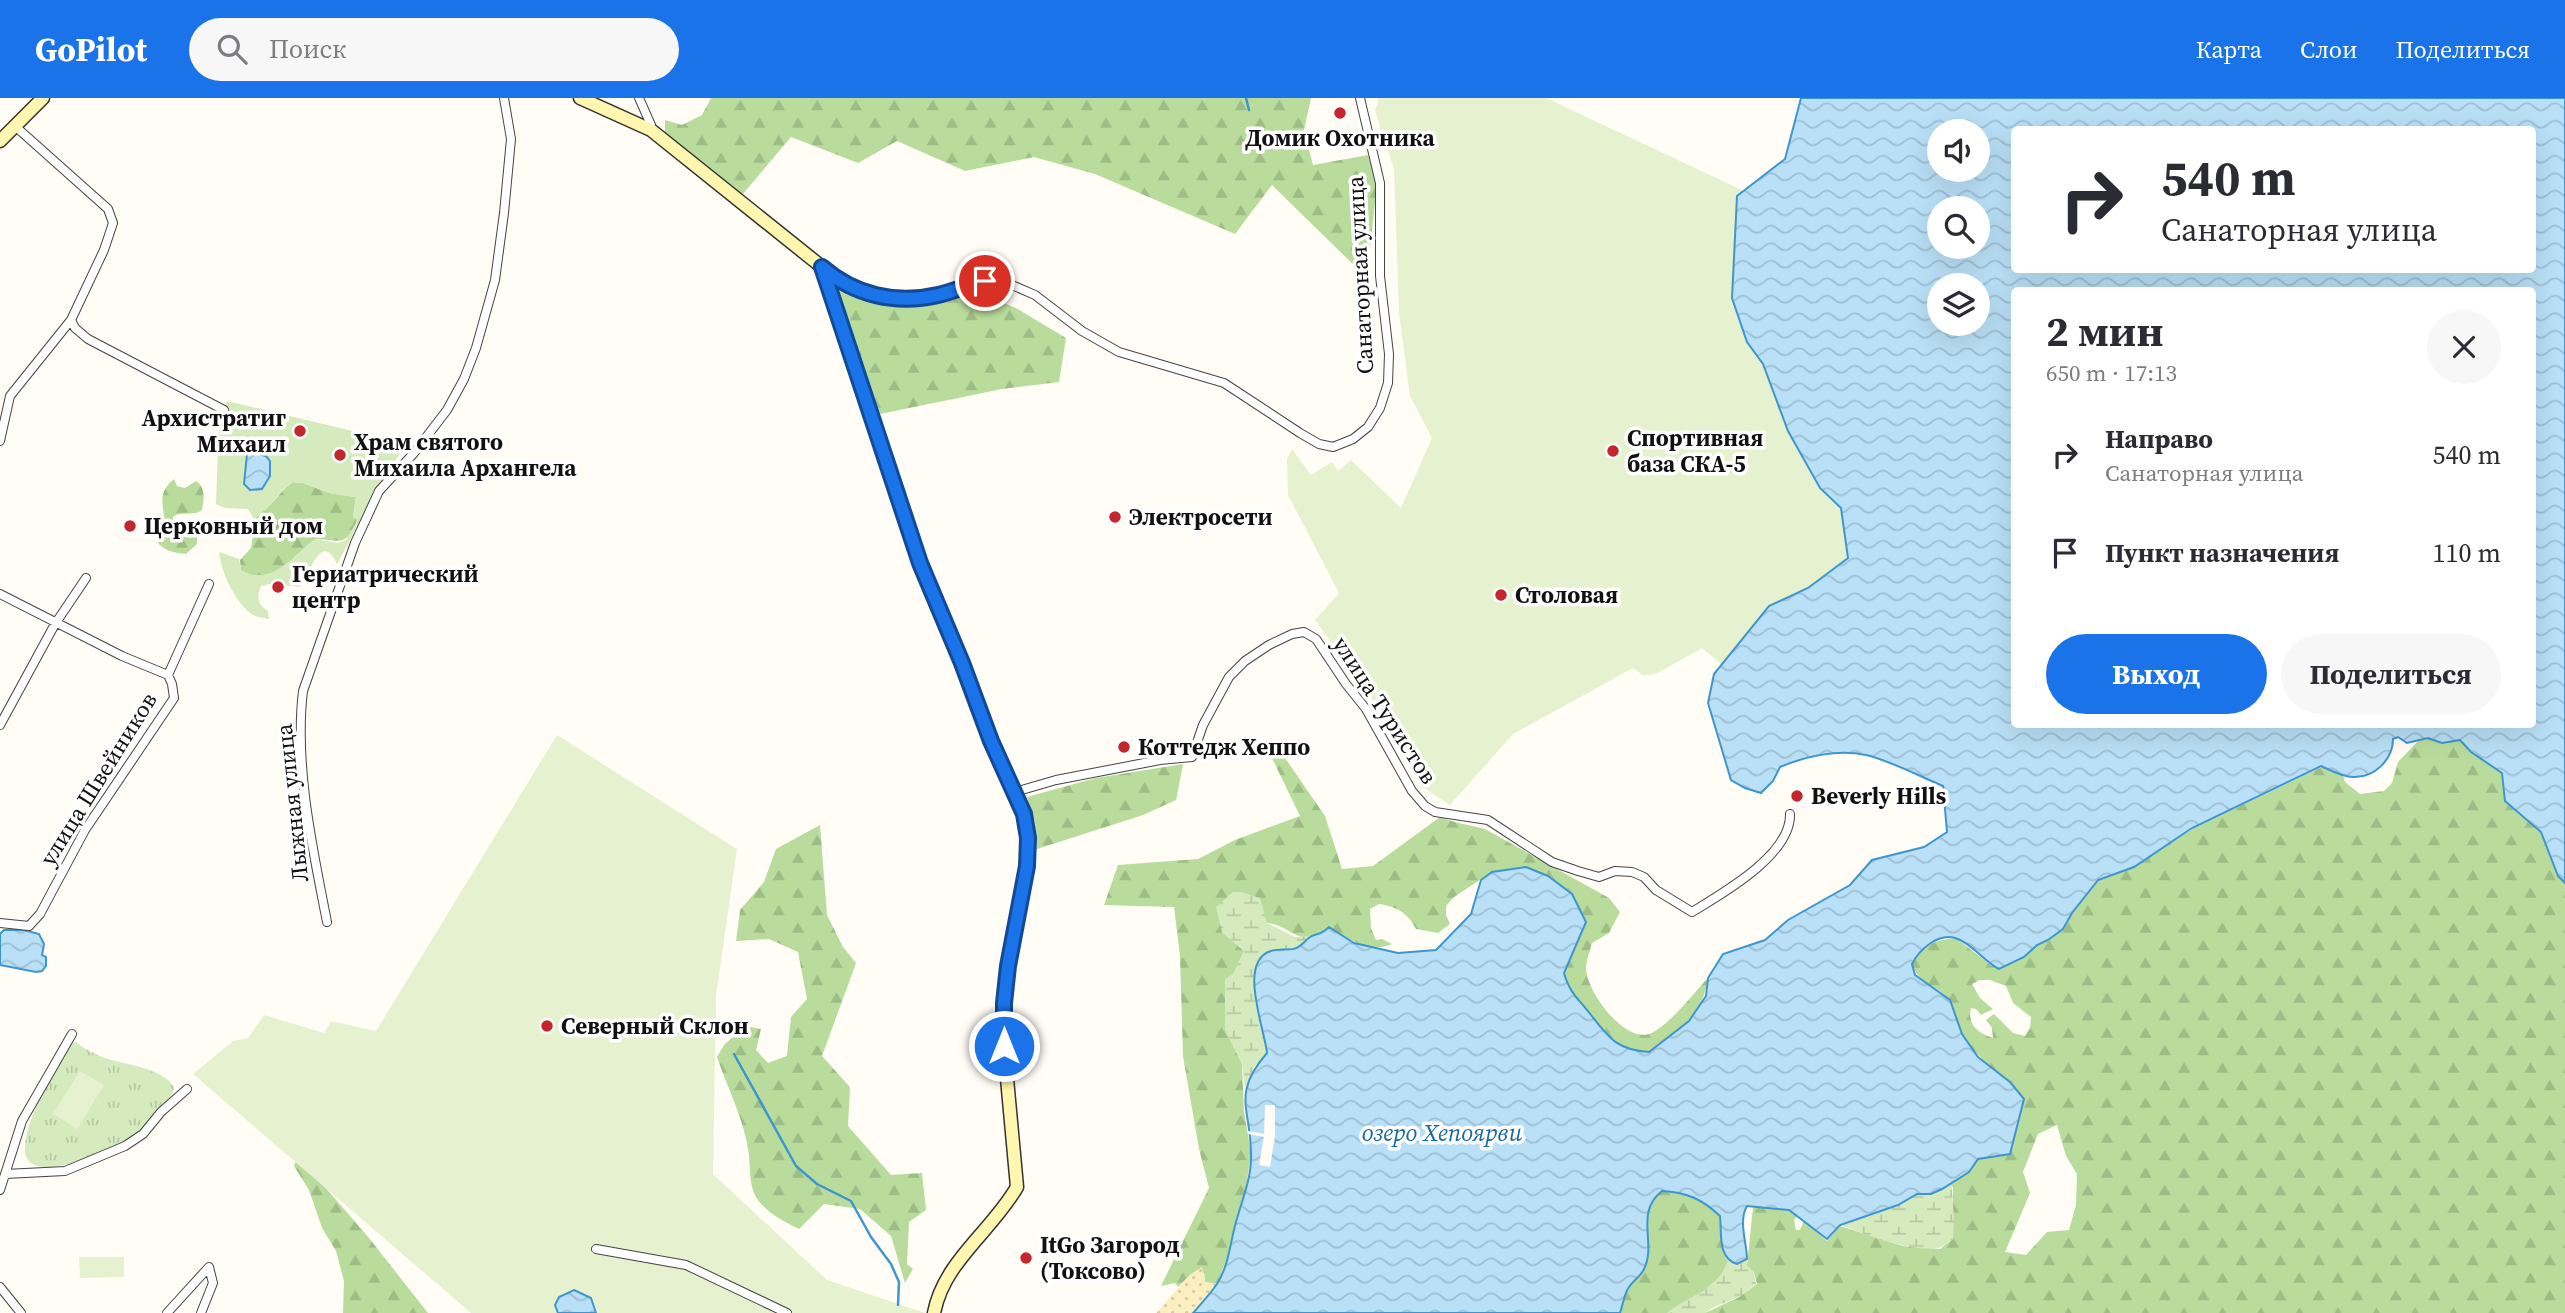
<!DOCTYPE html>
<html lang="ru">
<head>
<meta charset="utf-8">
<style>
  :root { --surface:#fff; --page:#f7f7f7; --text:#2b2b33; --muted:#7c7c81; --accent:#1a73e8 }
  body { margin:0; font-family:"Source Serif 4",serif; background:var(--page); color:var(--text); height:100vh; display:flex; flex-direction:column; font-size:26px; white-space:nowrap }
  * { box-sizing:border-box; margin:0 }
  p { font-size:23px; color:var(--muted) }
  .icon { flex:none; width:38px; height:38px; fill:none; stroke:currentColor; stroke-width:2; stroke-linecap:round; stroke-linejoin:round }
  .map { position:relative; flex:1; overflow:hidden }
  .details { position:absolute; left:2011px; top:189px; width:525px; height:441px; display:flex; flex-direction:column; background:var(--surface); border-radius:7px; box-shadow:0 7px 28px #0002 }
  .details>* { flex:none }
  .hud { position:absolute; left:2011px; top:28px; width:525px; height:147px; border-radius:7px; box-shadow:0 7px 28px #0002; background:#fff; color:var(--text); overflow:hidden }
  .fabs { position:absolute; left:1927px; top:21px; display:grid; gap:14px }
  .fabs a { display:grid; place-items:center; width:63px; height:63px; border-radius:50%; background:var(--surface); box-shadow:0 7px 28px #0002; font-size:35px }
  .pin { position:absolute; display:grid; place-items:center; width:60px; height:60px; color:#fff; margin:-30px; border:4px solid #fff; border-radius:50%; box-shadow:0 2px 7px #0007 }
  .me { position:absolute; width:77px; margin:-38px; rotate:0deg; stroke-linejoin:round; filter:drop-shadow(0 0 5px #0008) }
  .turn { display:flex; align-items:center; gap:24px; height:147px; padding:0 35px; font-size:32px }
  .turn .icon { width:91px; height:91px; stroke-width:2.5 }
  .turn b { display:block; font-size:49px; line-height:60px }
  .round { display:grid; place-items:center; flex:none; width:74px; height:74px; border-radius:37px; background:var(--page) }
  .head { display:flex; align-items:center; justify-content:space-between; height:119px; padding:0 35px }
  h1 { font-size:42px; font-weight:700; line-height:52px }
  .button { display:flex; gap:14px; margin-top:auto; padding:14px 35px }
  .button a { flex:1; height:80px; border-radius:42px; background:var(--accent); color:#fff; font-size:28px; font-weight:700; line-height:80px; text-align:center }
  .button a+a { background:var(--page); color:var(--text) }
  ul { padding:0; list-style:none }
  li { display:flex; align-items:center; gap:21px; height:98px; padding:0 35px }
  li div { flex:1 }
  li b { display:block; font-size:26px }
  li em { font-style:normal }
  header { display:flex; align-items:center; gap:42px; box-sizing:border-box; height:98px; padding:0 35px; background:var(--accent); color:#fff }
  header strong { font-size:33px }
  nav { display:flex; gap:38px; margin-inline-start:auto; font-size:24px }
  .search { width:490px; height:63px; background:var(--page); display:flex; align-items:center; gap:18px; box-sizing:border-box; padding:0 24px; border-radius:38px; color:var(--muted); font-size:26px }
  .map>svg:first-child { display:block }
  .grass { fill:url(#grass-tufts) }
  .forest { fill:url(#forest-firs); fill-rule:evenodd }
  .wetland { fill:url(#wetland-marsh) }
  .sand { fill:url(#sand-dots) }
  .park { fill:#d5ebbd }
  .pitch { fill:#e6f2cf }
  .water { fill:url(#water-waves); stroke:#3f96cf; stroke-width:2; fill-rule:evenodd }
  .pier { fill:#fffdf5 }
  .lines { fill:none; stroke-linecap:round; stroke-linejoin:round }
  .stream { stroke:#3f96cf; stroke-width:2.5 }
  .street-casing { stroke:#444; stroke-width:10 }
  .secondary-casing { stroke:#333; stroke-width:15 }
  .street { stroke:#fff; stroke-width:8 }
  .secondary { stroke:#fff6b0; stroke-width:12 }
  .route-casing { stroke:#114b97; stroke-width:18 }
  .route { stroke:#1a73e8; stroke-width:12 }
  .poi-dot { fill:#c4262e; stroke:#fff; stroke-width:2.5 }
  .labels { text-anchor:middle; dominant-baseline:central; stroke-width:7; stroke-linejoin:round; paint-order:stroke }
  .poi-label { font-size:23px; font-weight:bold; fill:#111; stroke:#fff; text-anchor:start }
  .street-label { font-size:23px; fill:#111; stroke:#fff }
  .water-label { font-size:24px; font-style:italic; fill:#1768a6; stroke:#fff }
</style>
</head>
<body>
<header>
<strong>GoPilot</strong>
<div class="search"><svg class="icon" aria-label="search" viewBox="0 0 24 24"><circle cx="10" cy="10" r="6"/><path d="M15 15l6 6"/></svg>Поиск</div>
<nav><a>Карта</a><a>Слои</a><a>Поделиться</a></nav>
</header>
<div class="map">
<svg width="2565" height="1215" viewBox="0 0 2565 1215">
  <defs>
    <pattern id="grass-tufts" width="24" height="20" patternUnits="userSpaceOnUse" patternTransform="scale(1.75)"><rect width="24" height="20" fill="#d5ebbd"/><path d="M3 7l-1-3M5 7V3M7 7l1-3M15 17l-1-3M17 17v-4M19 17l1-3" fill="none" stroke="#b6c8a1"/></pattern>
    <pattern id="forest-firs" width="22" height="20" patternUnits="userSpaceOnUse" patternTransform="scale(1.75)"><rect width="22" height="20" fill="#b9dc9c"/><path d="M5 1l3.5 6h-7zM16 11l3.5 6h-7z" fill="#9ebc85"/></pattern>
    <pattern id="wetland-marsh" width="20" height="14" patternUnits="userSpaceOnUse" patternTransform="scale(1.75)"><rect width="20" height="14" fill="#d5ebbd"/><path d="M1 5h8M5 5V1M11 12h8M15 12V8" fill="none" stroke="#b6c8a1"/></pattern>
    <pattern id="sand-dots" width="8" height="8" patternUnits="userSpaceOnUse" patternTransform="scale(1.75)"><rect width="8" height="8" fill="#fbeec1"/><path d="M2 2h.1M6 6h.1" fill="none" stroke="#d6cba5" stroke-width="1.8" stroke-linecap="round"/></pattern>
    <pattern id="water-waves" width="16" height="10" patternUnits="userSpaceOnUse" patternTransform="scale(1.75)"><rect width="16" height="10" fill="#b9e0f7"/><path d="M0 5q4-4 8 0t8 0" fill="none" stroke="#9ebfd3"/></pattern>
  </defs>
  <rect width="100%" height="100%" fill="#fffdf5"/>
  <path class="grass" d="M76,944C85,951 94,956 105,960C123,966 167,971 174,990C171,1002 149,1029 139,1036C121,1049 20,1096 25,1048C28,1012 55,977 72,945Z"/>
  <path class="forest" d="M711,0H1311L1304,32L1313,67L1368,57L1377,85L1367,180L1272,87L1235,136L1095,76L1034,59L965,73L897,43L858,65L791,39L742,97L665,35V22L682,27L702,17Z
    M838,192L900,208L984,197L1016,210L1066,240L1059,284L1002,291L880,316Z
    M174,381L177,388L185,390L196,383C206,390 204,401 202,412C193,419 182,412 173,419V430H188L197,437V446L186,456C176,455 162,453 157,443L165,424C163,406 157,395 174,381Z
    M293,384L303,385L329,395L356,399L353,419L358,421C345,450 342,442 315,441C293,458 273,489 241,473L240,462L251,450L256,417C271,411 279,393 293,384Z
    M2428,640L2442,645L2460,642L2471,654L2503,675L2505,703L2541,734L2558,778L2565,785V1215H1705L1739,1199L1757,1186L1754,1175L1747,1168L1753,1109L1789,1112L1797,1118L1794,1122L1796,1132H1800L1804,1123L1827,1143L1840,1128L1903,1148L1940,1151L1953,1141V1089L1950,1087L1969,1074L1978,1061L2010,1056L2024,1002C2006,978 1980,964 1964,939C1957,928 1957,913 1950,903C1939,887 1918,887 1912,866C1922,847 1935,842 1956,840L1992,868L2024,859L2037,846L2049,842L2064,831L2072,815L2098,782L2135,768L2194,730L2322,669L2343,677L2345,684L2360,696L2384,693L2392,685L2398,664L2420,641ZM1980,882H1990L2006,888L2013,905L2031,919L2030,930L2025,938L2013,935L1994,916L1986,922L1992,930L1993,940C1978,935 1967,927 1971,910L1976,911L1981,917L1993,911L1980,900L1972,886ZM2057,1027L2066,1058L2077,1076L2076,1107L2069,1132L2047,1134L2026,1157L2005,1154L2030,1095L2023,1074L2038,1036Z
    M1283,657L1325,718L1342,771L1373,768L1440,719C1455,725 1469,727 1485,731L1609,800L1620,814L1609,835L1592,845C1590,853 1586,863 1586,871C1587,894 1624,944 1649,936C1668,929 1693,896 1708,880C1703,916 1679,935 1649,954C1617,952 1609,940 1591,917C1578,900 1570,896 1564,875L1586,824L1572,796L1548,778L1526,769L1492,774L1454,799L1446,808V817L1450,826L1438,835L1416,831C1407,814 1397,809 1379,806L1370,811L1371,830L1376,842L1382,841L1392,846C1369,856 1349,841 1329,829C1302,855 1290,826 1267,825C1253,824 1235,831 1222,834L1244,853L1234,875L1225,931L1242,966L1244,1013L1251,1056L1246,1089L1231,1150L1217,1186L1205,1184L1204,1175L1191,1176L1178,1189L1175,1185L1161,1188L1209,1090L1199,1051L1183,958L1180,858L1174,809L1104,807L1118,767L1198,761L1235,742L1300,718L1271,658Z
    M1183,666L1176,702L1143,717L1034,752L1035,725L1027,699L1096,680Z
    M820,727L827,817L843,849L856,865L822,958L850,989L848,1028L891,1077L922,1075L926,1112L909,1124L907,1166L913,1171L905,1185L891,1138L860,1111L824,1106L799,1131C783,1123 766,1115 756,1099C748,1085 751,1066 748,1051C743,1019 727,989 717,959L724,947L745,928L761,931L756,952L768,965L787,958L791,919L807,901L798,854L769,841L736,843L740,812L764,784L776,751Z
    M296,1063L305,1066L369,1140L428,1215H343L344,1183L336,1153L322,1130L309,1092L294,1068Z
    M1662,1093C1686,1094 1703,1102 1720,1118L1723,1155L1728,1163L1723,1177L1685,1208L1669,1215H1620C1623,1206 1624,1196 1629,1189C1633,1183 1641,1178 1644,1171C1658,1145 1634,1115 1662,1093Z"/>
  <path class="wetland" d="M1235,792L1260,800L1267,825L1295,839L1311,838L1301,849L1269,853L1255,904L1265,937L1267,955L1254,969L1245,991L1242,966L1225,931V881L1234,875L1244,853L1222,834L1216,809Z
    M1950,1087L1952,1088L1954,1123L1953,1141C1948,1144 1943,1149 1938,1150C1908,1154 1868,1137 1840,1127L1898,1107L1917,1096H1931Z
    M1747,1161V1168L1754,1175L1756,1186L1739,1199L1714,1209L1705,1215H1667C1690,1196 1715,1195 1728,1163L1737,1166Z"/>
  <path class="sand" d="M1202,1169L1205,1184L1217,1186L1193,1215H1156L1191,1176Z"/>
  <path class="park" d="M227,303L407,346C379,384 360,425 337,466C321,430 308,480 300,489L269,486L261,488C256,500 258,507 268,513L269,521C265,520 257,519 253,517C235,505 221,474 219,454L239,461L241,472C271,490 294,458 315,441L338,445L346,442L358,421L353,419L356,399L329,395L303,385L293,384C282,391 276,400 267,410C263,415 258,416 254,421L248,411L225,410L216,406L219,323Z"/>
  <path class="pitch" d="M1379,0H1546L1744,93L1737,98L1747,244L1763,266L1788,333L1820,390L1841,410L1848,460L1808,490L1769,508L1721,566L1702,550L1658,575L1644,578L1633,570L1513,636L1450,707L1421,688L1376,607L1315,522L1339,495L1288,397L1287,361L1292,351L1311,377L1332,364L1338,373L1351,362L1401,410L1432,340L1410,298L1399,215L1394,71L1375,13Z
    M557,637L737,751L716,898L713,1076L827,1182L925,1215H471L193,976L233,943L248,940L264,917L324,935L331,923L376,933Z
    M80,973L104,987L77,1031L53,1016Z
    M124,1159V1179L80,1180L79,1159Z"/>
  <path class="water" d="M1801,0H2565V785L2558,778L2541,734L2505,703L2502,675L2471,654L2460,642L2442,645L2428,640L2407,645L2398,639L2393,641C2393,661 2375,680 2353,679C2343,679 2330,672 2321,668L2192,730L2134,769L2098,782L2072,815L2063,831L2048,842L2037,847L2024,859L1999,871C1984,863 1973,847 1958,841C1939,833 1919,852 1912,866L1915,877L1950,902L1962,936L1978,959L2010,984L2024,1001L2010,1056L1978,1061L1969,1074L1942,1091L1931,1096H1917L1898,1107L1840,1127L1827,1141L1789,1112L1747,1108C1738,1123 1747,1145 1747,1161L1737,1166C1717,1160 1722,1135 1720,1118C1702,1101 1686,1094 1662,1093C1634,1115 1657,1145 1644,1171C1641,1178 1633,1183 1629,1189C1624,1196 1623,1206 1620,1215H1193C1201,1206 1210,1196 1217,1186C1229,1167 1230,1145 1236,1124C1242,1102 1252,1079 1251,1056C1251,1011 1231,996 1267,955C1265,932 1237,863 1271,853C1277,851 1286,852 1293,851C1302,849 1303,844 1310,839C1319,834 1320,838 1329,829L1354,845L1398,855L1436,852L1471,816L1481,782L1492,774L1526,769L1548,778L1572,796L1586,824L1564,875C1570,896 1578,900 1591,917C1609,940 1617,952 1649,954L1689,923L1706,898L1708,880L1723,856L1765,842L1788,822L1850,787L1872,762L1924,749L1947,734L1943,688C1919,678 1891,663 1866,657C1838,651 1806,658 1780,669L1773,683L1761,695L1745,690L1731,682L1708,605L1714,576L1769,508L1808,490L1848,460L1841,410L1820,390L1788,333L1763,266L1747,244L1732,200L1737,98L1785,61ZM2014,32H2532V172H2014ZM1939,33H1978V72H1939ZM1939,110H1978V149H1939ZM1939,187H1978V226H1939ZM2014,192H2532V626H2014Z
    M251,354L266,358L270,363V378L262,391L250,392L244,386L247,356Z
    M4,832H24L39,836L44,846L42,857L46,859V868L42,873L36,874L0,867V836Z
    M574,1192L591,1200L596,1215H558L555,1207L559,1199Z"/>
  <path class="pier" d="M1265,1007H1275V1038L1270,1069L1259,1067L1264,1039L1248,1036V1033L1264,1036Z"/>
  <g class="lines">
    <path class="stream" d="M1246,0L1249,12
      M734,956L796,1068L817,1086L851,1103L871,1139L891,1166L899,1184L898,1207"/>
    <defs>
      <path id="street" d="M639,0L651,27V32
        M824,171L840,184L888,200L913,202L986,183L1012,187L1035,197L1082,233L1119,254L1224,285L1300,335L1319,346L1333,349L1353,341L1368,329L1380,310L1388,285L1389,256L1380,178V85L1360,0
        M71,222L75,230L88,241L224,312
        M0,343L10,298L71,222L104,152L113,125L108,111L16,29
        M0,496L122,558L168,577
        M0,627L55,526L86,480
        M1015,694L1056,682L1160,662L1192,659L1203,627L1229,579L1245,563L1269,547L1292,536L1304,534L1316,541L1346,586L1366,611L1412,693L1425,708L1435,714L1488,722L1552,764L1578,773L1599,779L1615,773L1632,774L1644,779L1656,792L1692,814C1723,795 1791,757 1790,716
        M327,824C313,752 294,667 303,593L355,445L379,393L414,355L447,312L464,281L476,250L495,182L504,115L511,41L504,0
        M0,825L29,828L40,816L85,732L174,600L172,586L168,577L209,486
        M5,1076L65,1073L125,1048L143,1036L161,1014L187,991
        M0,1092L22,1023L72,936
        M596,1151L686,1167L787,1215
        M0,1189L21,1215
        M167,1215L209,1169L213,1185L201,1215"/>
      <path id="secondary" d="M580,0L651,32L822,169L920,465L962,565L991,643L1024,716L1028,740L1027,768L1012,842L1004,905V948L1017,1089C992,1133 944,1163 934,1215
        M0,43L43,0"/>
    </defs>
    <use href="#street" class="street-casing"/>
    <use href="#secondary" class="secondary-casing"/>
    <use href="#street" class="street"/>
    <use href="#secondary" class="secondary"/>
  </g>
  <g class="lines">
    <defs>
      <path id="route" d="M985,183C969,187 954,193 938,197C896,207 854,197 822,169L920,465L962,565L991,643L1024,716L1028,740L1027,768L1008,868L1004,905V948"/>
    </defs>
    <use href="#route" class="route-casing"/>
    <use href="#route" class="route"/>
  </g>
  <g class="poi-dot">
    <circle cx="1340" cy="15" r="7"/>
    <circle cx="300" cy="333" r="7"/>
    <circle cx="1613" cy="353" r="7"/>
    <circle cx="340" cy="357" r="7"/>
    <circle cx="1115" cy="419" r="7"/>
    <circle cx="130" cy="428" r="7"/>
    <circle cx="278" cy="489" r="7"/>
    <circle cx="1501" cy="497" r="7"/>
    <circle cx="1124" cy="649" r="7"/>
    <circle cx="1797" cy="698" r="7"/>
    <circle cx="547" cy="928" r="7"/>
    <circle cx="1026" cy="1160" r="7"/>
  </g>
  <g class="labels">
    <g class="poi-label">
      <text x="1340" y="40" text-anchor="middle">Домик Охотника</text>
      <text x="286" y="320" text-anchor="end">Архистратиг<tspan x="286" dy="26">Михаил</tspan></text>
      <text x="1627" y="340">Спортивная<tspan x="1627" dy="26">база СКА-5</tspan></text>
      <text x="354" y="344">Храм святого<tspan x="354" dy="26">Михаила Архангела</tspan></text>
      <text x="1129" y="419">Электросети</text>
      <text x="144" y="428">Церковный дом</text>
      <text x="292" y="476">Гериатрический<tspan x="292" dy="26">центр</tspan></text>
      <text x="1515" y="497">Столовая</text>
      <text x="1138" y="649">Коттедж Хеппо</text>
      <text x="1811" y="698">Beverly Hills</text>
      <text x="561" y="928">Северный Склон</text>
      <text x="1040" y="1147">ItGo Загород<tspan x="1040" dy="26">(Токсово)</tspan></text>
    </g>
    <g class="street-label">
      <text transform="translate(1360 177) rotate(-93)">Санаторная улица</text>
      <text transform="translate(1385 612) rotate(57)">улица Туристов</text>
      <text transform="translate(98 681) rotate(-58)">улица Швейников</text>
      <text transform="translate(292 705) rotate(-96)">Лыжная улица</text>
    </g>
    <g class="water-label">
      <text x="1442" y="1034">озеро Хепоярви</text>
    </g>
  </g>
</svg>
<div class="fabs">
<a><svg class="icon" aria-label="sound" viewBox="0 0 24 24"><path d="M4 9h4l5-4v14l-5-4H4zM17 9q2 3 0 6"/></svg></a>
<a><svg class="icon" aria-label="search" viewBox="0 0 24 24"><circle cx="10" cy="10" r="6"/><path d="M15 15l6 6"/></svg></a>
<a><svg class="icon" aria-label="layers" viewBox="0 0 24 24"><path d="M12 4l9 5-9 5-9-5zM3 14l9 5 9-5"/></svg></a>
</div>
<div class="pin" style="left:985px;top:183px;background:#d93025"><svg class="icon" aria-label="arrive" viewBox="0 0 24 24"><path d="M6 21V4h12l-3 4 3 4H6"/></svg></div>
<svg class="me" style="left:1004px;top:948px" viewBox="-20 -20 40 40"><circle r="17" fill="#1a73e8" stroke="#fff" stroke-width="3"/><path d="M0-11L8 9 0 5-8 9z" fill="#fff"/></svg>
<div class="hud">
<div class="turn"><svg class="icon" aria-label="right" viewBox="0 0 24 24"><path d="M7 20v-9h11M14 6l5 5-5 5"/></svg><div><b>540 m</b>Санаторная улица</div></div>
</div>
<section class="details">
<div class="head"><div><h1>2 мин</h1><p>650 m · 17:13</p></div><a class="round"><svg class="icon" aria-label="close" viewBox="0 0 24 24"><path d="M6 6l12 12M18 6L6 18"/></svg></a></div>
<ul>
<li><svg class="icon" aria-label="right" viewBox="0 0 24 24"><path d="M7 20v-9h11M14 6l5 5-5 5"/></svg><div><b>Направо</b><p>Санаторная улица</p></div><em>540 m</em></li>
<li><svg class="icon" aria-label="arrive" viewBox="0 0 24 24"><path d="M6 21V4h12l-3 4 3 4H6"/></svg><div><b>Пункт назначения</b></div><em>110 m</em></li>
</ul>
<div class="button"><a>Выход</a><a>Поделиться</a></div>
</section>
</div>
</body>
</html>
